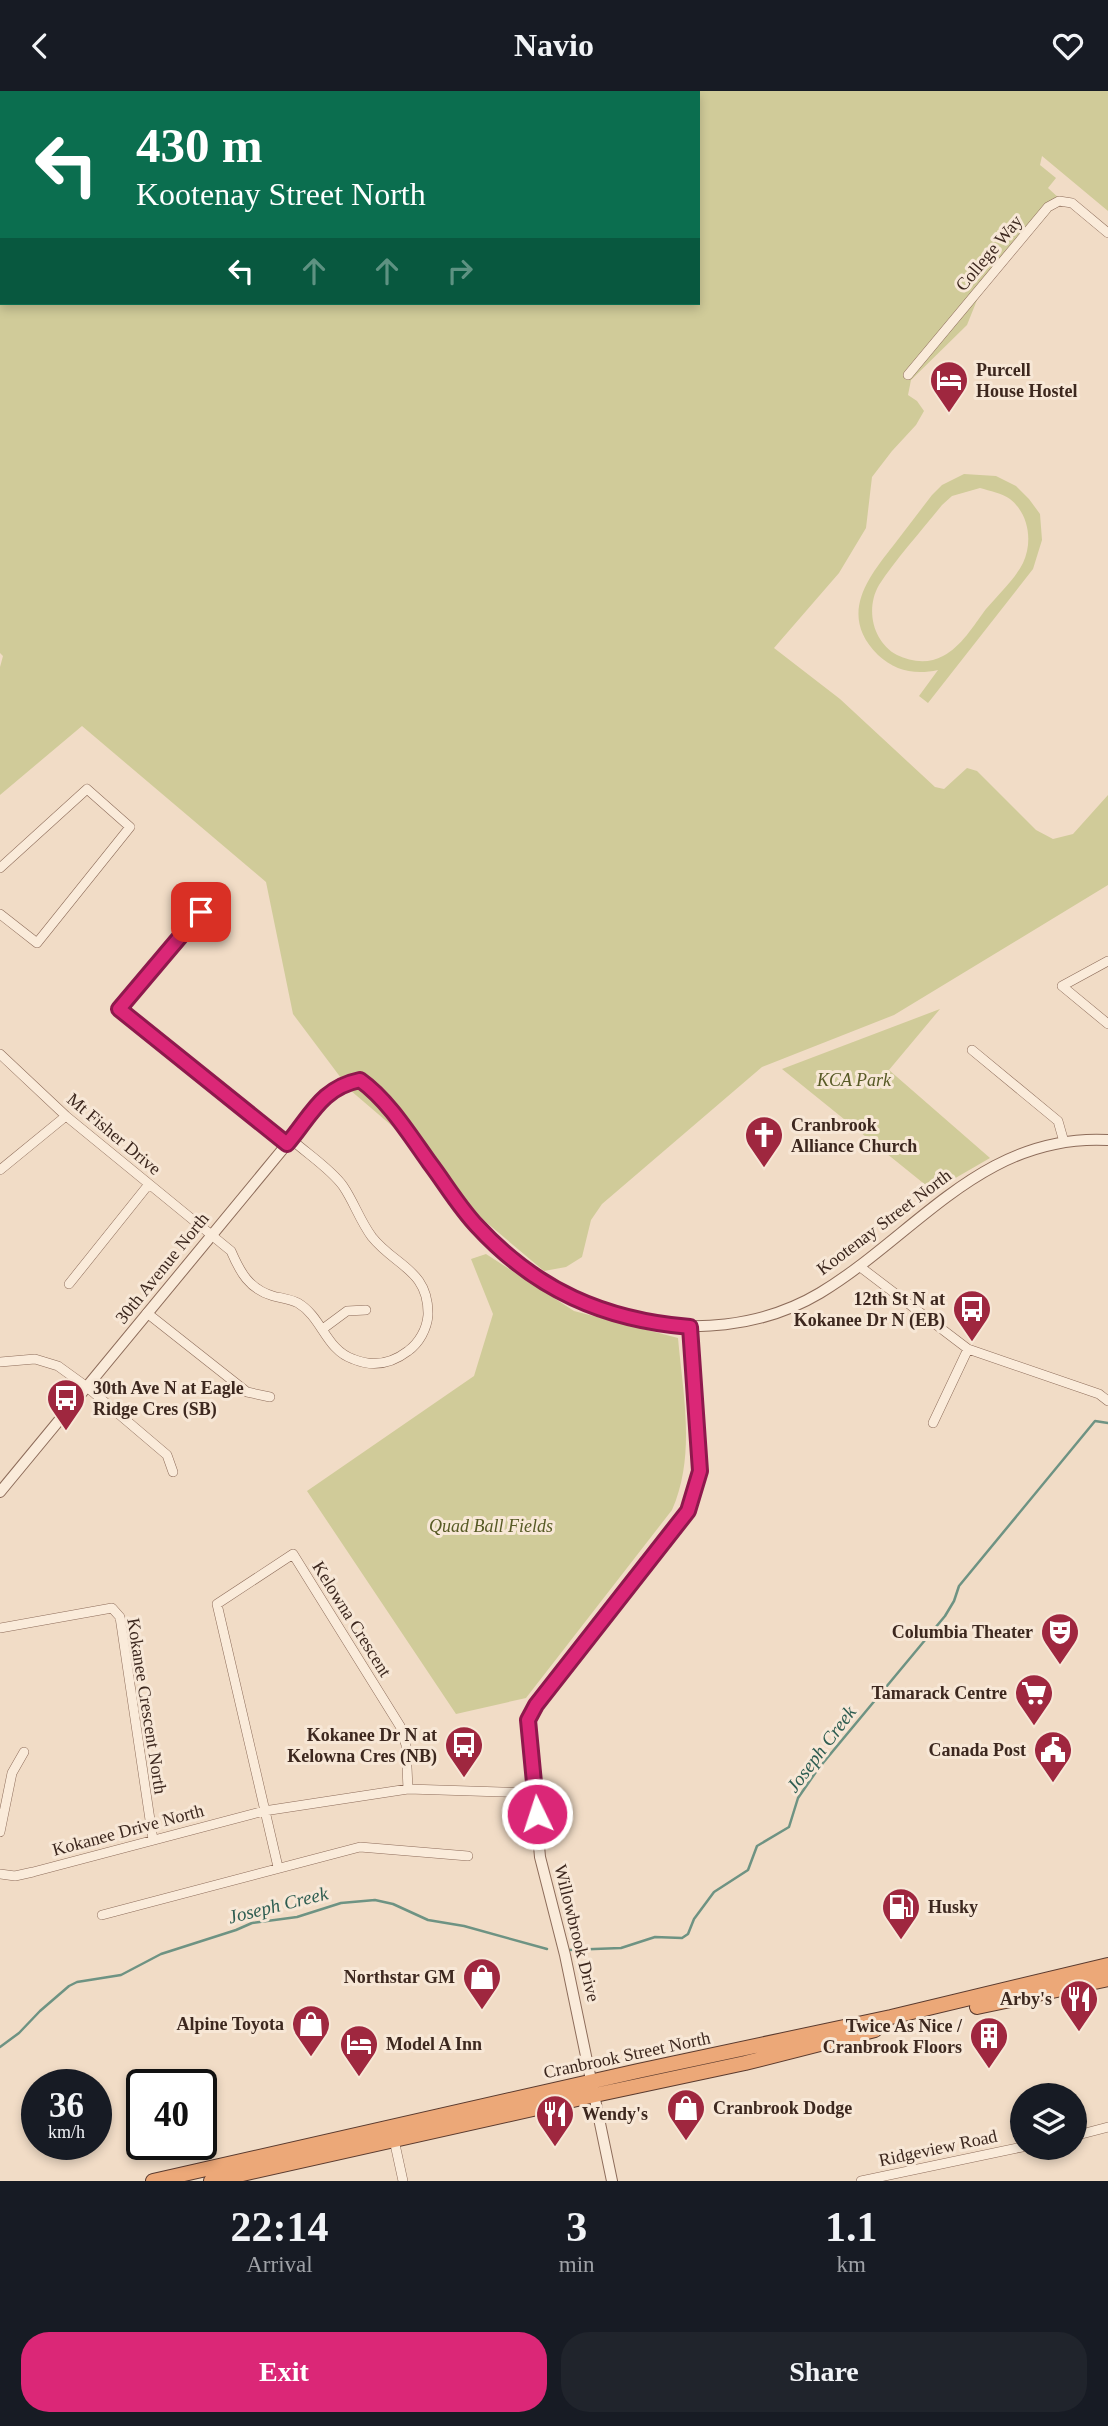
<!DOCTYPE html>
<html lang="en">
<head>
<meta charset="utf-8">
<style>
  :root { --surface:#171b24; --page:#20242c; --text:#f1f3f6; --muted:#9ea1a6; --accent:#db2777 }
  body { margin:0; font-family:"Times New Roman",serif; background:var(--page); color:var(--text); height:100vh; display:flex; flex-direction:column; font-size:26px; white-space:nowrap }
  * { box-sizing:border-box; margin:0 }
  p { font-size:23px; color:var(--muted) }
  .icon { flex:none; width:38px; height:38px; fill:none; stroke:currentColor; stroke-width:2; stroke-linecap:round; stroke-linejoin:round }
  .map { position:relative; height:2090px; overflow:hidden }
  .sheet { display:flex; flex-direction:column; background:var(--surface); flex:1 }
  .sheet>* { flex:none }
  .guide { position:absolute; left:0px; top:0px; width:700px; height:214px; box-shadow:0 4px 10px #0003; background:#0b6e4f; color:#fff; overflow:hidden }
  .tools { position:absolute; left:1010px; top:1992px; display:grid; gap:14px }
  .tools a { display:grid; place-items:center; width:77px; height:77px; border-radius:50%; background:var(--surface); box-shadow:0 4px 10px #0003; font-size:35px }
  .speed { position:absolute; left:21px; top:1978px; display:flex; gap:14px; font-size:35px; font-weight:700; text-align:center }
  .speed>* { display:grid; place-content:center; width:91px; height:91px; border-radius:50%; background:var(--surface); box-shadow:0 4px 10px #0003; line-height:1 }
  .speed small { font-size:18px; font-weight:400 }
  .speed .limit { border:4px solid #111; border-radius:10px; background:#fff; color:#111 }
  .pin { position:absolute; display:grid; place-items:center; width:60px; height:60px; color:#fff; margin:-30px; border-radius:14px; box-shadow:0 4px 10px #0006 }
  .me { position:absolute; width:77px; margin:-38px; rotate:356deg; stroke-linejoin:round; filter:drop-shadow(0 0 5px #0008) }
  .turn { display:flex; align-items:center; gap:24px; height:147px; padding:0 21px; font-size:32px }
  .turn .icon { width:91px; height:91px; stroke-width:2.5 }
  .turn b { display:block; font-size:49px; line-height:60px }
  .lanes { display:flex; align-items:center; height:66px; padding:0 21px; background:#0003; justify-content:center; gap:35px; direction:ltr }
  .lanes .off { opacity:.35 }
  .eta { display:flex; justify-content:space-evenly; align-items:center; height:119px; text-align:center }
  .eta b { font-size:42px; font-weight:700; line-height:49px }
  .button { display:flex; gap:14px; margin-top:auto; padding:14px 21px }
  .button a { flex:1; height:80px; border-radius:28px; background:var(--accent); color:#fff; font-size:28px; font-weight:700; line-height:80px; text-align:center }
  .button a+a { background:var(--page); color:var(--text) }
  header { display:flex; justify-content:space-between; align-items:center; height:91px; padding:0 21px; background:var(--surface); font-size:32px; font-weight:700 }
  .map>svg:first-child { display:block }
  .green { fill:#d0cb99; fill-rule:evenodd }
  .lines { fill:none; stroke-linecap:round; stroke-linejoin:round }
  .stream { stroke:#6e9383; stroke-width:2.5 }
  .minor-casing { stroke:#8d6c5a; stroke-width:10 }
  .tertiary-casing { stroke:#8d6c5a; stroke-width:12 }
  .trunk-casing { stroke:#5b3b2f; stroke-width:16 }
  .minor { stroke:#faebda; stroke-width:9 }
  .tertiary { stroke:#faebda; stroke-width:10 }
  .trunk { stroke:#eca878; stroke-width:14 }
  .route-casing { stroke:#8e194d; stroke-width:18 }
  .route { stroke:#db2777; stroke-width:12 }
  .labels { text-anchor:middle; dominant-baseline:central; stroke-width:6; stroke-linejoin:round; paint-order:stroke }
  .street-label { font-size:18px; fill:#3d281f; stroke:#f7e7d6 }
  .poi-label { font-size:18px; font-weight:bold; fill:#3d281f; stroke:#f7e7d6; text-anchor:end }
  .park-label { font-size:18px; font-style:italic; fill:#575a25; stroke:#f7e7d6 }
  .water-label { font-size:19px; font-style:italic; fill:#2e5d51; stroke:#f7e7d6 }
</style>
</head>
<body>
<header><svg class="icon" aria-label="back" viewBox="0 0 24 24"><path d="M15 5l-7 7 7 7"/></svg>Navio<svg class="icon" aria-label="heart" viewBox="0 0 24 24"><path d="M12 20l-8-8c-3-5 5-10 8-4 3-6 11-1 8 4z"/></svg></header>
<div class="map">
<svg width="1108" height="2090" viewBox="0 0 1108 2090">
  <rect width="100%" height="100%" fill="#f1dcc6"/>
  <path class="green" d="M0,0H1108V120L1042,65L1040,74L1056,87L1048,97L1061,109L1000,178L977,209L967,234L911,289L908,304L917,310L924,320L916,334L892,360L872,386L866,437L839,482L774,557L840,608L935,696L944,698L967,677L977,680L1036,739L1053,748L1073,743L1108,704V794L894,924L762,976L602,1113L591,1129L582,1166L566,1176L544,1180L480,1126L426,1064L350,999L293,923L266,791L82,635L0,704V576L3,565L0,562ZM2,2H698V212H2Z
    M964,383L996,385L1016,395L1029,408L1040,423L1042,449L1033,478L928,612L919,605L938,579C915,584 895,580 878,564C839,525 866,489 893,455C906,438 919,421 932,404L942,394ZM980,397C990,400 1002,402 1010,408C1029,423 1033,451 1023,472C1015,488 998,504 986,518C974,534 961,556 943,565C929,573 911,571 897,564C873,551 865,518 879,494C895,469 923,438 942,414L952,405Z
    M940,918L889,979L990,1067L933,1100L782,978Z
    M486,1163L574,1220L678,1247C683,1304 696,1364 672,1419L526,1607L456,1623L307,1400L474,1285L493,1223L471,1168Z"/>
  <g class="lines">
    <path class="stream" d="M568,1859L621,1857L655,1846L682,1847L688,1843L694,1828L714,1801L748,1779L757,1755L789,1736L798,1707L818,1678L945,1525L954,1510L959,1495L1095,1330L1108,1332
      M0,1956L19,1942L40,1920L69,1895L77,1891L121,1884L161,1863L236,1839L252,1832L297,1826L341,1812L375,1809L393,1813L428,1829L464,1835L547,1858"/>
    <defs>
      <path id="minor" d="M908,284L1048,116L1059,110L1072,112L1108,142
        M0,777L87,698L130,736L37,852L0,823
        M1108,870L1062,895L1108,933
        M972,959L1058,1030L1064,1051
        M0,963L66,1025L231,1160C240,1181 249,1198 273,1205C281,1207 291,1208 298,1212C322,1226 326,1259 353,1268C372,1276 391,1273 408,1260C419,1252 427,1238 428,1224C429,1179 395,1175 372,1146C360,1130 354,1111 343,1095C331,1078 306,1062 291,1048L287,1053L119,918L201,821
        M0,1079L66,1025
        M859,1175L968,1258L1099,1303L1108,1310
        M69,1193L149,1093
        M147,1222L247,1301L270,1306
        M324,1237L347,1220L366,1219
        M0,1271L35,1268L58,1275L87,1296L167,1364L173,1381
        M933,1332L968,1258
        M0,1537L112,1517L120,1526L153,1749
        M0,1741L12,1682L24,1661
        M278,1776L217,1513L293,1463L400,1635L406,1654L408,1698
        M0,1783L15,1785L33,1781L264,1720L408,1698L535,1702
        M102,1824L360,1756L468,1765
        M393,2044L403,2090
        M1074,2045L1108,2036
        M861,2090L1022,2056"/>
      <path id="tertiary" d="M291,1048C312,1021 324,996 360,989C382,1005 399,1030 415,1052C452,1102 486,1155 539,1189C566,1206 595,1216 626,1225C689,1244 763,1236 820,1202C916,1144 983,1042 1108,1049
        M0,1401L287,1053
        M612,2090L565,1864L540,1766L528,1629L536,1614L688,1420L700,1380L690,1236"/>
      <path id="trunk" d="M977,1916L1108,1888
        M153,2090L638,1980L891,1926L1108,1874
        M211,2090L595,2004L745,1972L875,1939"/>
    </defs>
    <use href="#minor" class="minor-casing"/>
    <use href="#tertiary" class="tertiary-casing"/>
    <use href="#trunk" class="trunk-casing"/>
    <use href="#minor" class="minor"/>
    <use href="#tertiary" class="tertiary"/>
    <use href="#trunk" class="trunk"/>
  </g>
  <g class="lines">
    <defs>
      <path id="route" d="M201,821L119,918L287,1053C311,1025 321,997 360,989C388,1009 409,1043 429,1071C445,1092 459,1116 477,1135C536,1199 604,1229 690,1236L700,1380L688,1420L536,1614L528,1629L537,1723"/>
    </defs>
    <use href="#route" class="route-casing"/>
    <use href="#route" class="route"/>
  </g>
  <defs>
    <symbol id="hotel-pin" viewBox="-11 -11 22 30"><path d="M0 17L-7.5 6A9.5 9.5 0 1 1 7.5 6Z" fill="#9f273f" stroke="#f7e7d6"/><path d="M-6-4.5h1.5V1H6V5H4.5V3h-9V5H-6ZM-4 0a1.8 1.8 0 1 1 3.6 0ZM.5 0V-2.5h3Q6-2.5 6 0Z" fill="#fff"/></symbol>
    <symbol id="church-pin" viewBox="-11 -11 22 30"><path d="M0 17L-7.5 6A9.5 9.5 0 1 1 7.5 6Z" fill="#9f273f" stroke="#f7e7d6"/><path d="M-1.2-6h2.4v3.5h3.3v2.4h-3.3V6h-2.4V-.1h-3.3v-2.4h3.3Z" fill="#fff"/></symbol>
    <symbol id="bus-pin" viewBox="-11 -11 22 30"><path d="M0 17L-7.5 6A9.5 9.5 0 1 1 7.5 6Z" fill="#9f273f" stroke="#f7e7d6"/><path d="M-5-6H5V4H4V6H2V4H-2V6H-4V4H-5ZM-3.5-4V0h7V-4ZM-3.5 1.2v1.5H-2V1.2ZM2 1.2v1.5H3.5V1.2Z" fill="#fff"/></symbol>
    <symbol id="theatre-pin" viewBox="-11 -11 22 30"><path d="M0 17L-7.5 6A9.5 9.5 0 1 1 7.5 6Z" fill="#9f273f" stroke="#f7e7d6"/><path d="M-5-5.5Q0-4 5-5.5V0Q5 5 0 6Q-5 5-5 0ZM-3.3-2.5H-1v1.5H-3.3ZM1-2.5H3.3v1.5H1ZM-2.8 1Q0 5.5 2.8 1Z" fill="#fff"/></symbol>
    <symbol id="supermarket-pin" viewBox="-11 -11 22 30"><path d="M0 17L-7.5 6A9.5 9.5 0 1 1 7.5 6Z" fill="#9f273f" stroke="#f7e7d6"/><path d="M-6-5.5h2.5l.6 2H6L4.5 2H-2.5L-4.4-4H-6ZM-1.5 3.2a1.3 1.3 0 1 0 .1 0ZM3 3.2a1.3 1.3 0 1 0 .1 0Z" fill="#fff"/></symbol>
    <symbol id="civic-pin" viewBox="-11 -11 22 30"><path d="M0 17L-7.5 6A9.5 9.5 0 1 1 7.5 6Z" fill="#9f273f" stroke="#f7e7d6"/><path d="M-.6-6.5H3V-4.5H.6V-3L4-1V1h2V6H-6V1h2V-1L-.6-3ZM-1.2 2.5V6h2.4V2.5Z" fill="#fff"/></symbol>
    <symbol id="fuel-pin" viewBox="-11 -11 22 30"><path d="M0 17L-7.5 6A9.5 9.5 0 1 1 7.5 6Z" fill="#9f273f" stroke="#f7e7d6"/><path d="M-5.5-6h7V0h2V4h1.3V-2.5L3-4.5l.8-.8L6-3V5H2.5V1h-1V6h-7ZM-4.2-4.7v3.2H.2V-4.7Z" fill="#fff"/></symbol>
    <symbol id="shop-pin" viewBox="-11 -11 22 30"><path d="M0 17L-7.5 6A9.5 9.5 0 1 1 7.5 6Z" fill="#9f273f" stroke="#f7e7d6"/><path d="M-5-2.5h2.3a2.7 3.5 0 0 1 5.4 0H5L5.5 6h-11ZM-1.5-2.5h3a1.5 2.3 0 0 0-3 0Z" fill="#fff"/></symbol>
    <symbol id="restaurant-pin" viewBox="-11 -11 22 30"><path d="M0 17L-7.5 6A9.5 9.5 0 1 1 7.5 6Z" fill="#9f273f" stroke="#f7e7d6"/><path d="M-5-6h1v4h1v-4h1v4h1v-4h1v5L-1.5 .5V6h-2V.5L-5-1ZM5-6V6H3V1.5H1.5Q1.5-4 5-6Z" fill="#fff"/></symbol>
    <symbol id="building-pin" viewBox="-11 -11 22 30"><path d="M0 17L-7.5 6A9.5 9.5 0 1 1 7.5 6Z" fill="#9f273f" stroke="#f7e7d6"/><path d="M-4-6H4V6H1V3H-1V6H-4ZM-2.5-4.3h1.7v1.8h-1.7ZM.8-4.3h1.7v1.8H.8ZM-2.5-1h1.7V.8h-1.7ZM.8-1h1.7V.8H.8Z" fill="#fff"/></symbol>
  </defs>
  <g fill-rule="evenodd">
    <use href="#hotel-pin" x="927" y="267" width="44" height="60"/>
    <use href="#church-pin" x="742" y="1022" width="44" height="60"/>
    <use href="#bus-pin" x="950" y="1196" width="44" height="60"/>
    <use href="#bus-pin" x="44" y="1285" width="44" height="60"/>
    <use href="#theatre-pin" x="1038" y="1519" width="44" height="60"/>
    <use href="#supermarket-pin" x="1012" y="1580" width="44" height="60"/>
    <use href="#bus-pin" x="442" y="1632" width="44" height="60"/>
    <use href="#civic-pin" x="1031" y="1637" width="44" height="60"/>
    <use href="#fuel-pin" x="879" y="1794" width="44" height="60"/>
    <use href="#shop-pin" x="460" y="1864" width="44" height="60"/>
    <use href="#restaurant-pin" x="1057" y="1886" width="44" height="60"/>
    <use href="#shop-pin" x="289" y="1911" width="44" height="60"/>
    <use href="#building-pin" x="967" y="1923" width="44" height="60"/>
    <use href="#hotel-pin" x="337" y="1931" width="44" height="60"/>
    <use href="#shop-pin" x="664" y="1995" width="44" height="60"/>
    <use href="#restaurant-pin" x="533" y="2001" width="44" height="60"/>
  </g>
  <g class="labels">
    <g class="street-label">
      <text transform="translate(989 162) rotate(-50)">College Way</text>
      <text transform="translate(114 1043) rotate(40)">Mt Fisher Drive</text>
      <text transform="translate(884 1131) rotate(-37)">Kootenay Street North</text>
      <text transform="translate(162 1177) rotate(-51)">30th Avenue North</text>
      <text transform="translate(352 1528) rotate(58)">Kelowna Crescent</text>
      <text transform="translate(147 1615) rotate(81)">Kokanee Crescent North</text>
      <text transform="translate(128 1739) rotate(-15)">Kokanee Drive North</text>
      <text transform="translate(577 1842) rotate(76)">Willowbrook Drive</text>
      <text transform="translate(627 1964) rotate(-12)">Cranbrook Street North</text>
      <text transform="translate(938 2057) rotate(-12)">Ridgeview Road</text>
    </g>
    <g class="poi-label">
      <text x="976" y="279" text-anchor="start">Purcell<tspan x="976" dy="21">House Hostel</tspan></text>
      <text x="791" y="1034" text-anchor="start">Cranbrook<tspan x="791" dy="21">Alliance Church</tspan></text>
      <text x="945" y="1208">12th St N at<tspan x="945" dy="21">Kokanee Dr N (EB)</tspan></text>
      <text x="93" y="1297" text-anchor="start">30th Ave N at Eagle<tspan x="93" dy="21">Ridge Cres (SB)</tspan></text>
      <text x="1033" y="1541">Columbia Theater</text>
      <text x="1007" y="1602">Tamarack Centre</text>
      <text x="437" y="1644">Kokanee Dr N at<tspan x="437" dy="21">Kelowna Cres (NB)</tspan></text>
      <text x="1026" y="1659">Canada Post</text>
      <text x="928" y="1816" text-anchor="start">Husky</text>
      <text x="455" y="1886">Northstar GM</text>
      <text x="1052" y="1908">Arby's</text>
      <text x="284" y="1933">Alpine Toyota</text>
      <text x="962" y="1935">Twice As Nice /<tspan x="962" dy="21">Cranbrook Floors</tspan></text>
      <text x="386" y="1953" text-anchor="start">Model A Inn</text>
      <text x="713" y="2017" text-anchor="start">Cranbrook Dodge</text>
      <text x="582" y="2023" text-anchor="start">Wendy's</text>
    </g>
    <g class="park-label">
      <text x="854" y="989">KCA Park</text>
      <text x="491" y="1435">Quad Ball Fields</text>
    </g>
    <g class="water-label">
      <text transform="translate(821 1658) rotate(-53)">Joseph Creek</text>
      <text transform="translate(278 1814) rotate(-14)">Joseph Creek</text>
    </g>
  </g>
</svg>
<div class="tools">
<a><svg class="icon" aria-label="layers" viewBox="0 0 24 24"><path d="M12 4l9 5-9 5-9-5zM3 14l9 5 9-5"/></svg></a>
</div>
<div class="speed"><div>36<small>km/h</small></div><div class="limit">40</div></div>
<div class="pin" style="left:201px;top:821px;background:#d93025"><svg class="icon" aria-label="arrive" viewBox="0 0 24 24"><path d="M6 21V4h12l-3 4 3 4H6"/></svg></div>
<svg class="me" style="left:537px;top:1723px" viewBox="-20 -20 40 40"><circle r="17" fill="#db2777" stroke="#fff" stroke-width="3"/><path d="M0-11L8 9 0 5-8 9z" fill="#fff"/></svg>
<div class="guide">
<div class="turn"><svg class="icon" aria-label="left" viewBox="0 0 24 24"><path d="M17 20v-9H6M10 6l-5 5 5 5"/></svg><div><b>430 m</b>Kootenay Street North</div></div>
<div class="lanes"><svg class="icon" aria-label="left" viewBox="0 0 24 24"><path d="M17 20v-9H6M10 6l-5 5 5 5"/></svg><svg class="icon off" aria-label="ahead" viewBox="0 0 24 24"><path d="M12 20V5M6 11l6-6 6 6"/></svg><svg class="icon off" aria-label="ahead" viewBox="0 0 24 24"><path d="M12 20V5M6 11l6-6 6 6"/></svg><svg class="icon off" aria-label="right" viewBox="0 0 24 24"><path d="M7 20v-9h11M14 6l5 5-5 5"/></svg></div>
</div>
</div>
<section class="sheet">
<div class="eta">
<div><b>22:14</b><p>Arrival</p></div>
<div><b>3</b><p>min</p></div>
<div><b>1.1</b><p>km</p></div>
</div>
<div class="button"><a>Exit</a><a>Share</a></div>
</section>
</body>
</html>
